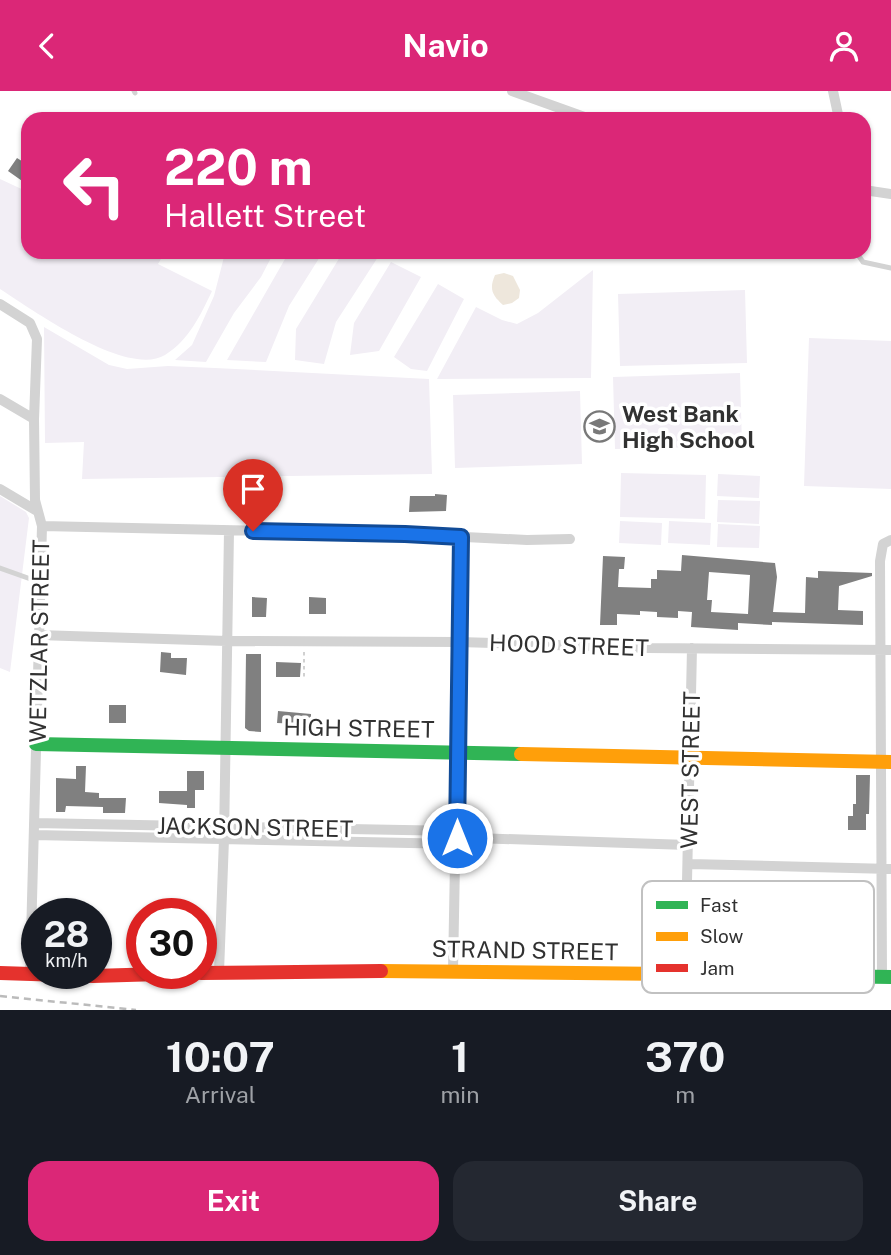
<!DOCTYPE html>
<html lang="en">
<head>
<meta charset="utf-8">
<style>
  :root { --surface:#171b24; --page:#242831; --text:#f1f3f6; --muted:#9ea1a6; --accent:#db2777 }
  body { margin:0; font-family:"Public Sans",sans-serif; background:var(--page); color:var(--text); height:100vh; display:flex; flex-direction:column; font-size:26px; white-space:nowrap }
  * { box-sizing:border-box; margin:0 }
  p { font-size:23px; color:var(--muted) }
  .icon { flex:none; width:38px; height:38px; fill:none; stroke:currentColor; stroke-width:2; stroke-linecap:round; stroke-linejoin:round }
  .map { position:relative; height:919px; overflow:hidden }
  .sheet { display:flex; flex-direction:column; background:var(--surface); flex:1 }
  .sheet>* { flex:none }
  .hud { position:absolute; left:21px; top:21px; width:850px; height:147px; border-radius:21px; box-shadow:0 2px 5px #0004; background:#db2777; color:#fff; overflow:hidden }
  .speed { position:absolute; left:21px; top:807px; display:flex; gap:14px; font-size:35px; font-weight:700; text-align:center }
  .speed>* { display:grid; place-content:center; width:91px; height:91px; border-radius:50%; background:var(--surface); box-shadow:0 2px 5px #0004; line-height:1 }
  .speed small { font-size:18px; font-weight:400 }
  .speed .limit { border:10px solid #d22; background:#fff; color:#111 }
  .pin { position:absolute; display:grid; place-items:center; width:60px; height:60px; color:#fff; margin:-72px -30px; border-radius:50% 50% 50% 0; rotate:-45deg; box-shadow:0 0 7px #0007 }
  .pin .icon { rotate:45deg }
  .me { position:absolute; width:77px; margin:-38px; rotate:0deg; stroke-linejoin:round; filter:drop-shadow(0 0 5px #0008) }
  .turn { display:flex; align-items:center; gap:24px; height:147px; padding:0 28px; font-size:32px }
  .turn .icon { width:91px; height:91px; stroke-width:2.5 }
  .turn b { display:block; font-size:49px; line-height:60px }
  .eta { display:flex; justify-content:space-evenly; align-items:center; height:119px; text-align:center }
  .eta b { font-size:42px; font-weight:700; line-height:49px }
  .action { display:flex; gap:14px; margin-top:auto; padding:14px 28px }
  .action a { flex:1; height:80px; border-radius:21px; background:var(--accent); color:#fff; font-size:28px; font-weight:700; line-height:80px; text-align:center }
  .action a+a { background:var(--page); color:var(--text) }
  header { display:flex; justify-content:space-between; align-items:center; height:91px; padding:0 28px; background:var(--accent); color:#fff; font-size:32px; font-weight:700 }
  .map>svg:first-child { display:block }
  .green { fill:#f2eef5 }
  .water { fill:#eee7dc }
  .building { fill:#808080; fill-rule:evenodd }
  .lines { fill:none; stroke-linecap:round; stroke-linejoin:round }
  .path { stroke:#d1d1d1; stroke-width:2; stroke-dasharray:3.5 3.5; stroke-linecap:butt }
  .lane { stroke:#d3d3d3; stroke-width:5 }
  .street { stroke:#d3d3d3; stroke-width:10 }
  .fast { stroke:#30b455; stroke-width:14 }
  .slow { stroke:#ff9f0a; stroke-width:14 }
  .jam { stroke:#e5322d; stroke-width:14 }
  .rail { stroke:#bbb; stroke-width:2.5; stroke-dasharray:7 5; stroke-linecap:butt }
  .route-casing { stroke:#114b97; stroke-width:18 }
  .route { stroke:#1a73e8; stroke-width:12 }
  .labels { text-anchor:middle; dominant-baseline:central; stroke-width:7; stroke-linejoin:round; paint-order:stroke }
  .poi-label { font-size:23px; font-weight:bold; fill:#313131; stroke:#fff; text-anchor:start }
  .street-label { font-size:23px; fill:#313131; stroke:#fff }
  .key { fill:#fff; stroke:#c1c1c1; stroke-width:2 }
  .key-label { font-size:19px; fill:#313131 }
</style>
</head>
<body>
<header><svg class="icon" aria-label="back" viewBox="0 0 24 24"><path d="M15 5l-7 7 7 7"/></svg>Navio<svg class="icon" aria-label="person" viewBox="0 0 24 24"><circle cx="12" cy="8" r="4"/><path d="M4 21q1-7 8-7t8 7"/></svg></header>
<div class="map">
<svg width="891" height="919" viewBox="0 0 891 919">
  <rect width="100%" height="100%" fill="#fff"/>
  <path class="green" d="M0,88L28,101V161H165L158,173L212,200C200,225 189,249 165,264C127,287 33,219 0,198Z
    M228,161H274L261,186L234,222L206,271L175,269L192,254L214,205L224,166Z
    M289,161H323L289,215L266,271L227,269Z
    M343,161H370L378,166L336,231L324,273L295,269L296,238Z
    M391,171L421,186L379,260L350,264L354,232Z
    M593,179L591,287L437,288L476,216L502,229L517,233L538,222Z
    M438,193L464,208L427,280L411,278L394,266Z
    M745,199L747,272L620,275L618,203Z
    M44,236L109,274L127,278L168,275L215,277L429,288L432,383L82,388L84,351L45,352Z
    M809,247L891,250V398L804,395Z
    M740,282L742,355L615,358L613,286Z
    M580,300L582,373L455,377L453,304Z
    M621,382L706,384L705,428L620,426Z
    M718,383L760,385L759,407L717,405Z
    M0,405L26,421L29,427L10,581L0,577Z
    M718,409L760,410L759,433L717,431Z
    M620,430L662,432L661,454L619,452Z
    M669,430L711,432L710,454L668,452Z
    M718,433L760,435L759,457L717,456Z"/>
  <path class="water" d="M504,182L513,185L520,199L519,207L512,212L503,214C492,204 489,198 495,184Z"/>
  <path class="building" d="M17,67L28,74V87L25,92L8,80Z
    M435,403L447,404L446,420L409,421L410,405H435Z
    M682,464L775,472L777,486L773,521L805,522L806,486L818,487V480L872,482V485L839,495L838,519L863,520V534L772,531V534L738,532V539L691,536L692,521L678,520V527L657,526V521L640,520V524L617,523V534H600L603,465L625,466L624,478H619L618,496L651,497V488H657V479L681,480ZM709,481L750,484L748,523L711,521L712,509H707Z
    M252,506L267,507L266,526H252Z
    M309,506L326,507V523H309Z
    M161,561L171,562V567H187L186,584L160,581Z
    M246,563H261V641L249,640L245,637Z
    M276,571L301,572L300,586H276Z
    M109,614H126V632H109Z
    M278,620L311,623V643H300V633L277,632Z
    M76,675H86L85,701L99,702V707H126L125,722H103V716L66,715L65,721H56V687L76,688Z
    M187,680H204V699H195V717H187V714L159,712V700H187Z
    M856,684H870L869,723H866V739H848V725H853V713H856Z"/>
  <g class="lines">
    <path class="path" d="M304,561V588"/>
    <path class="lane" d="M134,0L135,2
      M856,161L863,171L891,177
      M0,477L39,491"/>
    <path class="street" d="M512,0L590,28
      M833,0L839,28
      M864,99L891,103
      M0,213L30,232L37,248L34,328L35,409L42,435L30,884
      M0,308L34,328
      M0,398L37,420
      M42,435L405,443L527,449L570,448
      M38,544L227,550L459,551L648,557L891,559
      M34,732L457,740L475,747L688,754
      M34,744L457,753L475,747
      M689,773L891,778
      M453,879L461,446
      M219,881L224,748L229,440
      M685,884L692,557
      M882,886L880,470L883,453L891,449"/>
    <path class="fast" d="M36,653L521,663
      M763,884L891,886"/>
    <path class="slow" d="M521,663L891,671
      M381,880L763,884"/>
    <path class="jam" d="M0,882L93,885L194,882
      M201,882L381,880"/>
    <path class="rail" d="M0,905L136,919"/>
  </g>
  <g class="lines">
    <defs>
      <path id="route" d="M253,440L405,443L461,446L457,747"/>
    </defs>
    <use href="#route" class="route-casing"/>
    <use href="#route" class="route"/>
  </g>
  <defs>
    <symbol id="school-ring" viewBox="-11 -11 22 22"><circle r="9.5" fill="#fff" stroke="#797979" stroke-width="1.5"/><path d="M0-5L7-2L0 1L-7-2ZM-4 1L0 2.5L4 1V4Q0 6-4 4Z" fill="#797979"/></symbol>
  </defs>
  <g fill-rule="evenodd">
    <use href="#school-ring" x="582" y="318" width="35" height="35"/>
  </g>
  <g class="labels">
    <g class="poi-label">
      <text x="622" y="322">West Bank<tspan x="622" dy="26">High School</tspan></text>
    </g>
    <g class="street-label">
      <text transform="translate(39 550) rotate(-89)">WETZLAR STREET</text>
      <text transform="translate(569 554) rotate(2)">HOOD STREET</text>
      <text transform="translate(359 637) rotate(1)">HIGH STREET</text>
      <text transform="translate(690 679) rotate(-89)">WEST STREET</text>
      <text transform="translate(255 736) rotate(1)">JACKSON STREET</text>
      <text transform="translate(525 859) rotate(1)">STRAND STREET</text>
    </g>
  </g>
  <rect x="642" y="790" width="232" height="112" rx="10" class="key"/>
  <rect x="656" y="810" width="32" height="8" fill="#30b455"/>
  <rect x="656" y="841" width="32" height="9" fill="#ff9f0a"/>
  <rect x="656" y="873" width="32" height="8" fill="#e5322d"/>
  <g class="key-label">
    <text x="700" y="821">Fast</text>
    <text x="700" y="852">Slow</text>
    <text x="700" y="884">Jam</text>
  </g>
</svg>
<div class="speed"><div>28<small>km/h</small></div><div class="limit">30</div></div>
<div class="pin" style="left:253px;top:440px;background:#d93025"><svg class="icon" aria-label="arrive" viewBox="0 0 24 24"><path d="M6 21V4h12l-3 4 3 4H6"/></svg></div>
<svg class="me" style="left:457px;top:747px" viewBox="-20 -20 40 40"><circle r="17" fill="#1a73e8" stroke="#fff" stroke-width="3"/><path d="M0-11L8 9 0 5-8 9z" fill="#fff"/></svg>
<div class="hud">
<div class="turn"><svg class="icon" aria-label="left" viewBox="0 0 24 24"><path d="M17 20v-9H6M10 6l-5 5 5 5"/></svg><div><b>220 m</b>Hallett Street</div></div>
</div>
</div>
<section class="sheet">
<div class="eta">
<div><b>10:07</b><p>Arrival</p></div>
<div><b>1</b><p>min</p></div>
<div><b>370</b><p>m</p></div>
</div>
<div class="action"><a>Exit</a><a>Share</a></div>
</section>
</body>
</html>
